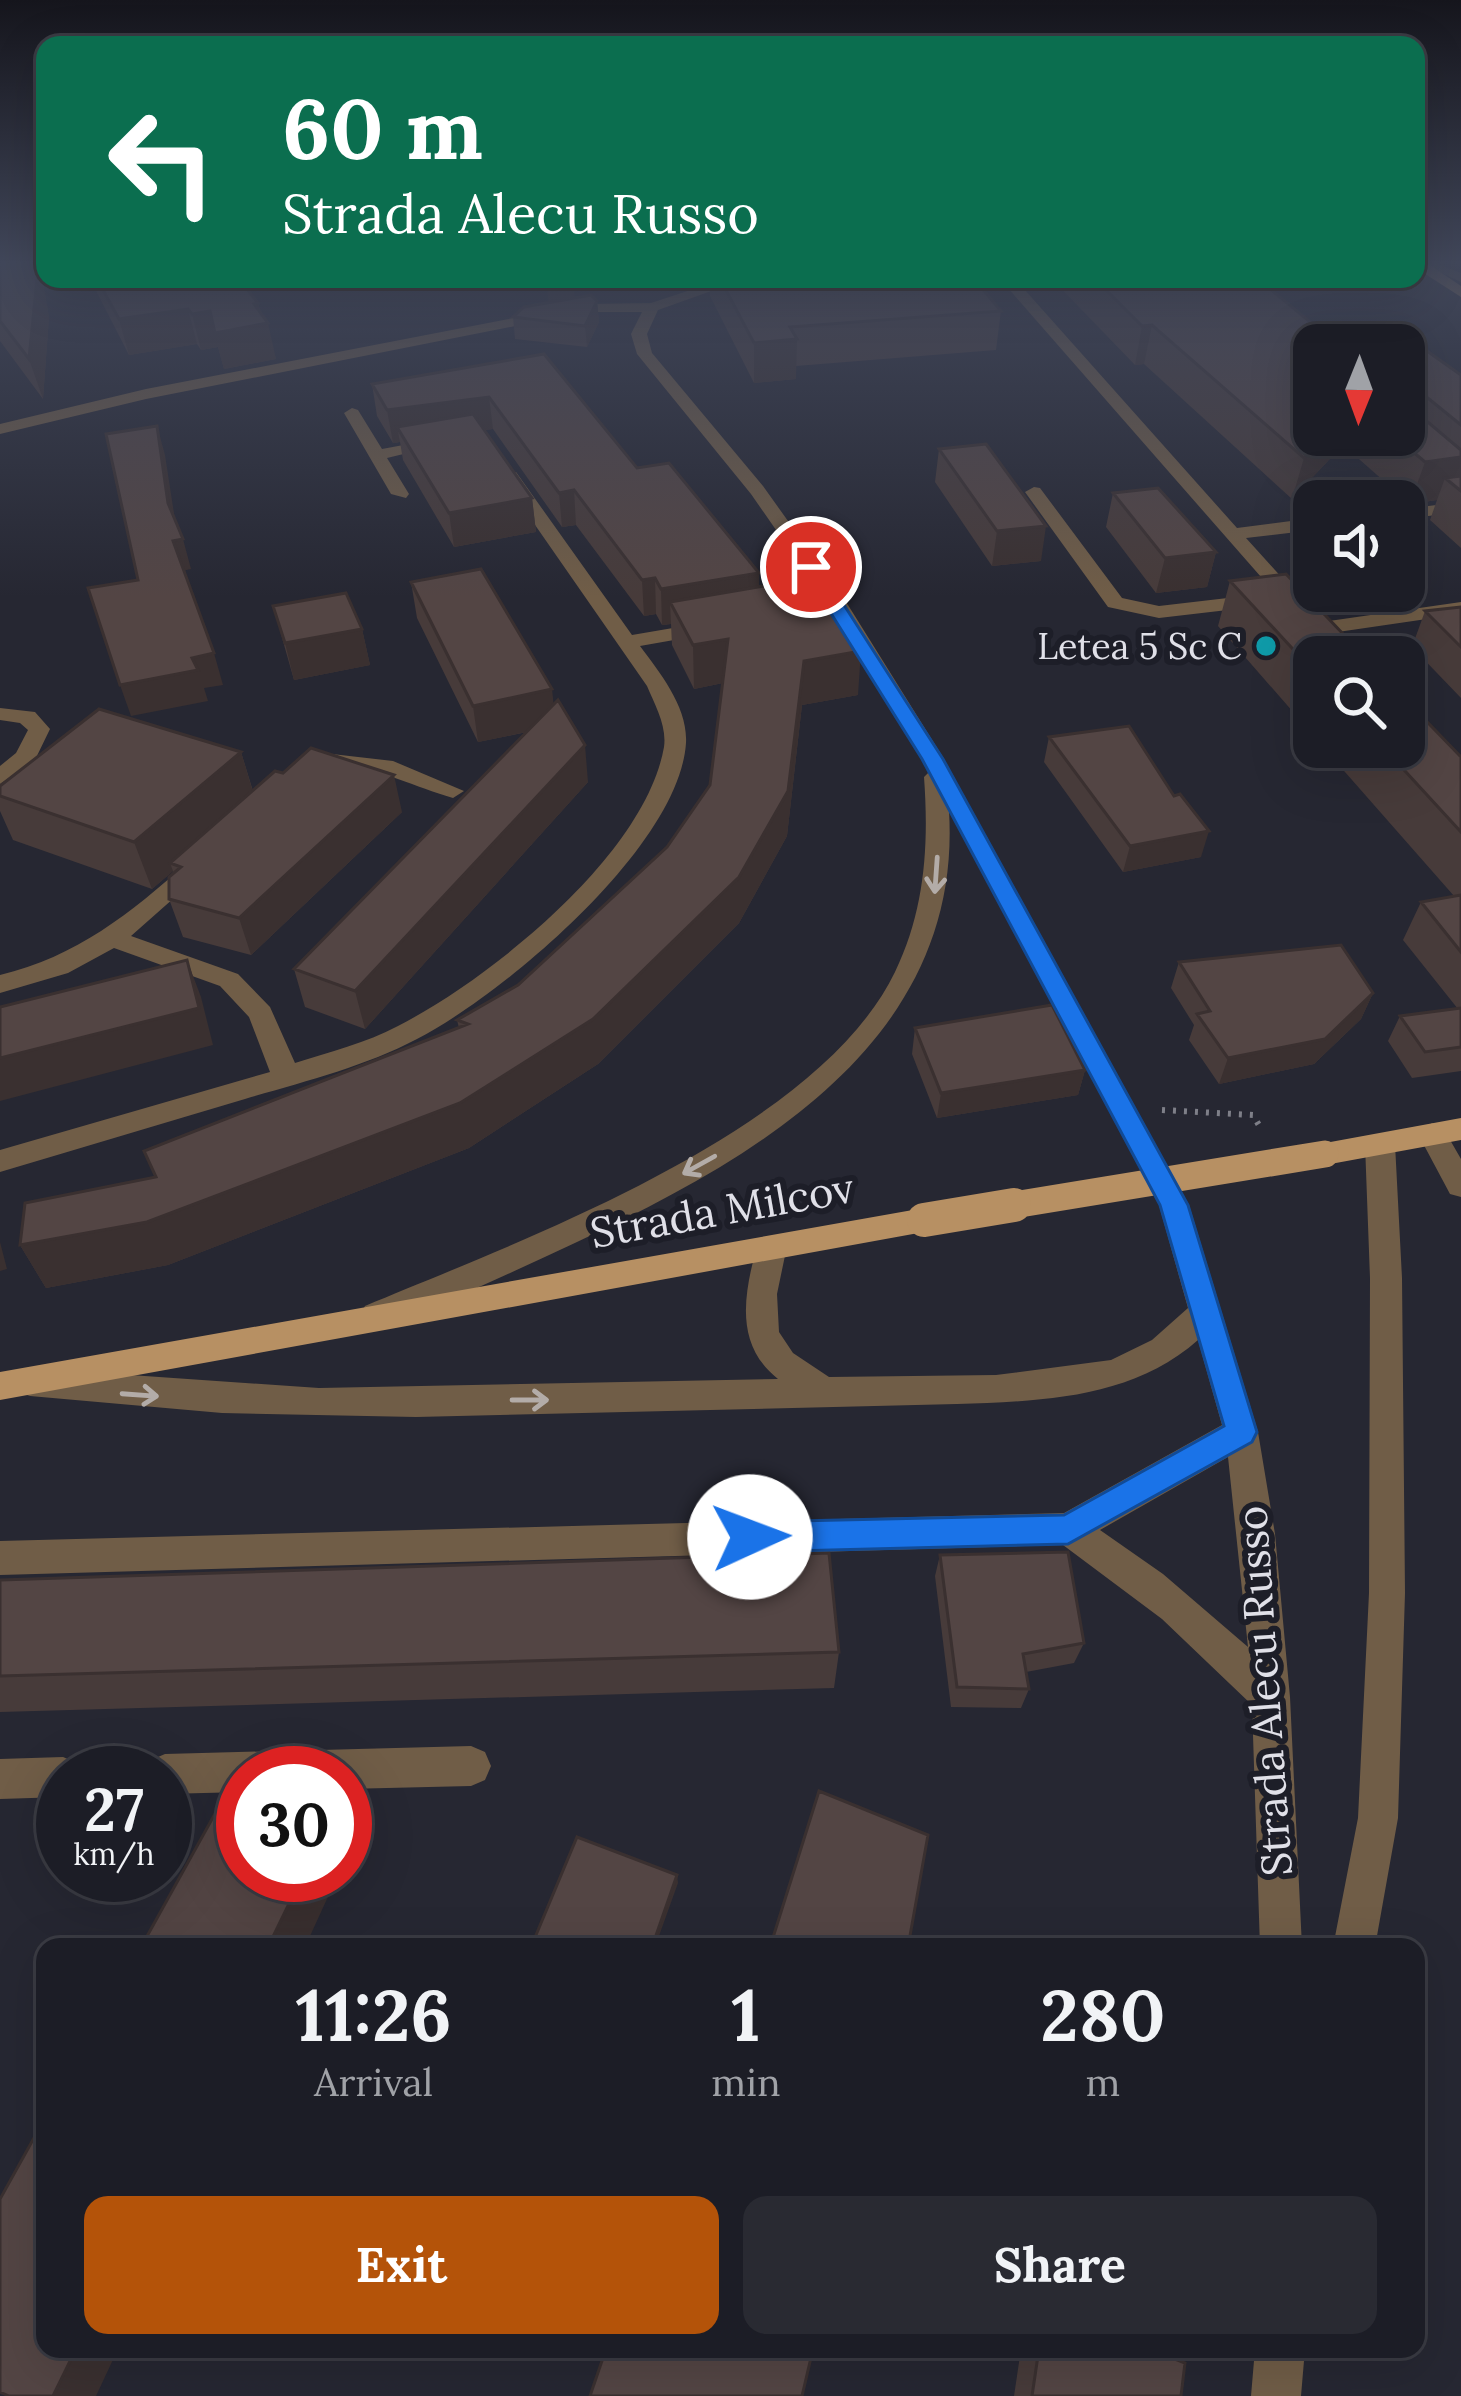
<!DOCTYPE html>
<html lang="en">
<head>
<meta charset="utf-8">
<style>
  :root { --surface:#1c1d26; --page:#292a32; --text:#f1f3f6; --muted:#a0a2a7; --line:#3a3b43; --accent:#b45309 }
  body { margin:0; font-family:Lora,serif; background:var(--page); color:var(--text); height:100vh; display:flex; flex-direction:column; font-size:45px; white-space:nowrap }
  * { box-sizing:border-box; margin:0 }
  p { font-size:39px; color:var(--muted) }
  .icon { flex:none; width:66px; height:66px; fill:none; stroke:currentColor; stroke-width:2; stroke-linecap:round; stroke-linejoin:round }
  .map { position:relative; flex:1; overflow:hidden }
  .sheet { position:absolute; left:36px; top:1938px; width:1389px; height:420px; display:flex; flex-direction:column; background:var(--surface); border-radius:24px; box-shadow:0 12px 48px #0002,0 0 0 3px var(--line) }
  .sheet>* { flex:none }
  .banner { position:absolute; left:36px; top:36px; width:1389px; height:252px; border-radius:24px; box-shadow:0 12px 48px #0002,0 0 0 3px var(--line); background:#0b6e4f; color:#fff; overflow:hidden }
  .needle { width:78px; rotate:181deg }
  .controls { position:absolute; left:1293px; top:324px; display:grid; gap:24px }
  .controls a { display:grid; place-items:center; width:132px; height:132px; border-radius:24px; background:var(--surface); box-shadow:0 12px 48px #0002,0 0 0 3px var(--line); font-size:60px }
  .speed { position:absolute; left:36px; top:1746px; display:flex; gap:24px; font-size:60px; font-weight:700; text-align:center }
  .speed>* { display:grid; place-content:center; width:156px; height:156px; border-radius:50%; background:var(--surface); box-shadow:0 12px 48px #0002,0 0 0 3px var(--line); line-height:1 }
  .speed small { font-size:30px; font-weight:400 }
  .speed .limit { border:18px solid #d22; background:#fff; color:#111 }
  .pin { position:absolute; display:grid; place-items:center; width:102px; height:102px; color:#fff; margin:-51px; border:6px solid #fff; border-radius:50%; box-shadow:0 3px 12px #0007 }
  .me { position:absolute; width:132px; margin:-66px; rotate:88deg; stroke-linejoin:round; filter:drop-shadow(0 0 9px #0008) }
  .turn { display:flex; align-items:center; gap:42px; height:252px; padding:0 48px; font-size:54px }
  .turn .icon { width:156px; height:156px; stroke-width:2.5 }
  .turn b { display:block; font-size:84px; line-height:102px }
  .eta { display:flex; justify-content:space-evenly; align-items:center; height:204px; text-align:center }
  .eta b { font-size:72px; font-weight:800; line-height:84px }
  .action { display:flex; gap:24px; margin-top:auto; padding:24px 48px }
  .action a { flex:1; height:138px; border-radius:24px; background:var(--accent); color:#fff; font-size:48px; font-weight:800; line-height:138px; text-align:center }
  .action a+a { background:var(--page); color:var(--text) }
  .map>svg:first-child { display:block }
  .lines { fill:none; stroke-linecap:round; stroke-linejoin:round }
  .path { stroke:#7e7f88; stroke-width:6; stroke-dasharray:3 8; stroke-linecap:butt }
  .minor { fill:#705d47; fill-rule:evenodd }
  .major { fill:#b79063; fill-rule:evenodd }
  .major-bridge-far1 { stroke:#b79063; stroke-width:27 }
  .major-bridge { stroke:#b79063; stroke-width:34 }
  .wall { fill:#473b3a }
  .shaded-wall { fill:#3a3030 }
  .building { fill:#534544; stroke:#3a3030; stroke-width:3 }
  .oneway { stroke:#b3aca8 }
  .route { fill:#1a73e8; stroke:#114b97; stroke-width:3 }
  .culture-dot { fill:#0f9aa8; stroke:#1d1e28; stroke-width:4.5 }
  .labels { text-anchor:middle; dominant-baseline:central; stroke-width:12; stroke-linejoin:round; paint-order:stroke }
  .far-poi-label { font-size:36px; fill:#e0e0e8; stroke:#1d1e28; text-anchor:end }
  .street-label { font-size:42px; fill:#e0e0e8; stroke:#1d1e28 }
</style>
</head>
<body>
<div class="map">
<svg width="1461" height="2396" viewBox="0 0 1461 2396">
  <rect width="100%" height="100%" fill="#262732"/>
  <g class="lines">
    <path class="path" d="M1162,1110L1253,1115L1260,1127"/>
    <path class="minor" d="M1416,261H1431L1461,273V282Z
      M724,279H745L658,310L647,334L652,353L763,486L848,605L944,759L1189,1205L1258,1432L1275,1534L1290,1697L1302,1947H1260L1252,1705L1162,1619L1063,1545L0,1575V1541L1064,1513L1222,1425L1198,1340C1131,1399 1042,1401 957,1404L416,1417L222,1413L30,1396L18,1392L13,1382L18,1372L30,1368L319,1388L778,1379C734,1344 744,1294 757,1246L761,1237H783L787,1246L777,1294L779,1332L793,1353L829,1377L996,1375L1111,1360L1152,1340L1188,1308L1159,1205L949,811C963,1040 758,1157 577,1242C512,1272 444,1305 376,1328L365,1324L360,1315L365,1306C522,1240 817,1133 895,972C925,910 929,845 924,777L929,772L828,605L751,494L637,354L631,334L642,312H586L146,399L0,434V424L146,389L586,304L651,303ZM1228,1457L1248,1647L1163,1574L1100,1530Z
      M1000,279H1015L1237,528L1314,518V530L1246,538L1322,622L1461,602V614L1331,633L1352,657H1331Z
      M352,408L358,410L382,449L441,438L449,443L387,458L409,494L406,498L391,494L344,413Z
      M504,472H516L632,635L708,622L718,628L708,634L640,646C660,673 688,707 686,743C679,847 504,994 417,1039C364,1067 302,1082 245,1099C163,1123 82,1148 0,1172V1150L270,1072L249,1017L220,986L114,948L68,973L0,993V975C76,957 131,913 188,862L197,859L209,867L131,936L238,974L270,1007L295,1063C329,1052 366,1043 398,1026C491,978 645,855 664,747C667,726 655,705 647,686L501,476Z
      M1034,487L1040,488L1122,598L1159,606L1262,594L1272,600L1262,606L1159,618L1108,607L1025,492Z
      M1461,502V512L1404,519V509Z
      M0,708L35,712L50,729L34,762L0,784V766L16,753L28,730L20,723L0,720Z
      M332,754L393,761L464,791L453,798C403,784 368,759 316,774L305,767Z
      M1432,1123L1442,1126L1461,1159V1197L1450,1194L1418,1134Z
      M1380,1133L1395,1144L1402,1278L1405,1593L1398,1818L1375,1947H1333L1358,1818L1369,1593L1370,1278L1365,1144Z
      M471,1746L485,1752L491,1766L485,1780L471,1786L345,1789V1773H243V1792L165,1794V1773H145L151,1760L165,1754Z
      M63,1757L77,1763L81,1773H63V1797L0,1799V1759Z
      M1255,2349H1305L1301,2396H1251Z"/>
    <path class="major" d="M1416,261H1424L1461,286V297L1416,268Z
      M1461,1118V1140L1325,1165L1315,1162L1310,1154L1315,1146L1325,1143Z
      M924,1208L935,1212L939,1220L935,1228L924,1232L0,1400V1372Z"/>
    <path class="major-bridge-far1" d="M995,1208L1325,1154"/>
    <path class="major-bridge" d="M924,1220L1014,1205"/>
  </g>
  <path class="wall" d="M0,261H39L49,317L43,399L0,341Z
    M90,279H239L258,303L276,359L224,369L218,347L201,350L197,344L129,355Z
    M532,279H624L574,288V298L597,301L599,322L587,347L515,339L513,317L549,303L548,285L541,286Z
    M710,279H974L1001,311L996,350L796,366V379L754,383L710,296Z
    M1052,279H1258L1314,435H1404V353L1461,375V548L1430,520L1437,500L1410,504L1343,445L1292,499L1144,364L1135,365Z
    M544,354L637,468L759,573V586L858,695L802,705L787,836L739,923L598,1064L469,1148L168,1265L46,1288L20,1245L459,1028L457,1020L518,985L667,847L710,785L723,683L694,689L672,645L671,624L662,625L656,614L644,616L576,525L562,527L493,429L484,430L532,498L536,532L454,547L403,460L400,442L393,443L377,416L372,384Z
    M939,449L1041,561L992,566L935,482Z
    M1113,493L1216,552L1207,587L1156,593L1106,527Z
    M1230,581L1314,657V736L1218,626Z
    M411,582L554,705L588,782L365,1029L305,1007L294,969L527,732L478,742L417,618Z
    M273,606L362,629L370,665L294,680Z
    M1461,607V698L1412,647L1425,611Z
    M1049,737L1201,857L1123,872L1044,762Z
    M1323,747H1404L1461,757V1071L1412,1078L1388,1041L1400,1016L1458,1009L1403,940L1421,902L1454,896Z
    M241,752L253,791L402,812L251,955L183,937L169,899L173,871L152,889L13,840L0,811V786Z
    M1179,962L1373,993L1361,1019L1314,1064L1219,1084L1189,1040L1194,1025L1171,988Z
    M915,1028L1085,1070L1078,1095L937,1118L912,1054Z
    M940,1555L1084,1643L1074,1663L1026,1672L1029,1689L1021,1708L951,1707L935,1576Z
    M0,1580L839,1652L834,1688L0,1712Z
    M1021,2349H1150L1181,2396H1014Z"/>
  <path class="shaded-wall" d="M34,261H39L49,317L43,399L29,359Z
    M540,279H624L574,288L575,302L549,307L547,286L559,283L541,286Z
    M597,301L599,322L587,347L585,326Z
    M258,303L263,324L268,323L276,359L224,369L218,347L201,350L192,314Z
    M188,309L197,344L129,355L119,319Z
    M1152,325L1144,364L1135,365L1142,326Z
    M797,339L796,379L754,383V343Z
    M489,397L493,429L406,441L397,427L400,442L393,443L387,410Z
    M157,426L165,455L177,533L168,503Z
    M1326,435H1346L1343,445L1292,499L1304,458Z
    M1461,457V478H1445L1437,500L1410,504L1425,462Z
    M574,490L576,525L562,527L559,493Z
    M532,498L536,532L454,547L449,513Z
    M1046,526L1041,561L992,566L997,531Z
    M183,539L191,569L182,571L173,541Z
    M1216,552L1207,587L1156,593L1165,558Z
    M759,573V608L670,602L671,624L662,625L661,589Z
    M655,578L656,614L644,616L642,580Z
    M362,629L370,665L294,680L285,643Z
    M728,639V682L694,689L693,645Z
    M861,651L858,695L802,705L787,836L739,923L598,1064L469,1148L168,1265L46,1288L20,1245L593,1019L804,661Z
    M214,653L223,685L204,688L208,701L131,716L120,685L192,658Z
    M552,689L556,726L478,742L473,706Z
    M585,745L588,782L365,1029L355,991Z
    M241,752L255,799L170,863L173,871L152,889L134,842Z
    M394,775L402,812L251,955L239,918Z
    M1209,831L1201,857L1123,872L1130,846Z
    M187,960L201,997L213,1045L0,1101V1058Z
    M1373,993L1361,1019L1314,1064L1219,1084L1228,1058Z
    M1085,1070L1078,1095L937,1118L941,1093Z
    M0,1242L7,1269L0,1271Z
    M303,1875H336L337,1877L305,1947H268Z
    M677,1875L678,1883L655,1947H652Z
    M76,2349H118L96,2396H53Z"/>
  <path class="building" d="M0,261H34L37,279L29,359L0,321Z
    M97,279H239L258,303L254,304L268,323L215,333L210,311L192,314L188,309L119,319Z
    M555,279H571L573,281L547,286Z
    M720,279H974L1001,311L790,327L797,339L754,343Z
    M1095,279H1258L1338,345H1314V435H1326L1304,458L1152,325L1142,326Z
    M591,295L597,301L585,326L513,317L524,307Z
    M1427,351L1461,375V425L1418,390H1404V353Z
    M544,354L637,468L669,463L759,573L661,589L655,578L642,580L574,490L559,493L489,397L387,410L372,384Z
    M1404,402L1461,450V457L1425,462L1393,435H1404Z
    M473,414L532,498L449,513L397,427Z
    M157,426L168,503L183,539L173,541L214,653L192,658L198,670L120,685L88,588L138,580L106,434Z
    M986,444L1046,526L997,531L939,449Z
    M1461,476V491L1445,478Z
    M1158,488L1216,552L1165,558L1113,493Z
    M481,569L552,689L473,706L411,582Z
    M1286,574L1365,657H1314V672L1230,581Z
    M775,584L791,603L822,598L861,651L804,661L788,791L739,877L593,1019L460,1103L147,1222L20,1245L25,1203L156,1177L144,1151L468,1024L457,1020L518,985L667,847L710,785L728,639L693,645L670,602Z
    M346,593L362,629L285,643L273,606Z
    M1461,607V647L1425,611Z
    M1404,698L1461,757V832L1383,747H1404Z
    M558,700L585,745L355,991L294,969Z
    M99,709L241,752L134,842L0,796V786Z
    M1129,726L1174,796L1180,794L1209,831L1130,846L1049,737Z
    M311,748L394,775L239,918L169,899V877L181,867L170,863L275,771L283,773Z
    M1461,895V952L1421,902Z
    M1341,945L1373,993L1325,1039L1228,1058L1197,1014L1210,1011L1179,962Z
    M187,960L199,1008L0,1058V1007Z
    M1052,1005L1085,1070L941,1093L915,1028Z
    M1461,1008V1047L1425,1052L1400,1016Z
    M1068,1552L1084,1643L1023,1654L1029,1689L957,1687L940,1555Z
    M829,1553L839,1652L0,1676V1580Z
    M819,1791L928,1835L908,1947H770Z
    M217,1810L243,1820V1875H303L268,1947H141Z
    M577,1837L677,1875L652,1947H531Z
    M488,1938L511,1947H484Z
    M45,2118V2349H76L53,2396H9L0,2392V2199Z
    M606,2349H813L802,2396H590Z
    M1039,2349H1150L1185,2363L1181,2396H1032Z"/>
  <defs><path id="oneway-shaft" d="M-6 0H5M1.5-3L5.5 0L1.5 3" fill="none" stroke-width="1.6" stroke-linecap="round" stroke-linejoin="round" transform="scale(3)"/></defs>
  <g class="oneway">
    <use href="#oneway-shaft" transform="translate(936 875) rotate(94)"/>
    <use href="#oneway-shaft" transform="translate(699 1165) rotate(151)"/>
    <use href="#oneway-shaft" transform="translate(140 1395) rotate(4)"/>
    <use href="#oneway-shaft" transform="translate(530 1400)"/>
  </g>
  <linearGradient id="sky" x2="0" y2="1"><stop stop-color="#15151c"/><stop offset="0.44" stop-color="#41475a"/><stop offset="1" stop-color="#41475a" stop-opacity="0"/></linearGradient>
  <rect width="1461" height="597" fill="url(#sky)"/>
  <path class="route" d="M805,563H817L943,759L1188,1205L1257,1432L1252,1442L1068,1544L750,1552L739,1548L734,1537L739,1527L750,1522L1064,1515L1224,1426L1160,1205L922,759L802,567Z"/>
  <circle class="culture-dot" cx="1266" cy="646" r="12"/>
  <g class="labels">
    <g class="far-poi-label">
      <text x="1242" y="646">Letea 5 Sc C</text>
    </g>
    <g class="street-label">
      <text transform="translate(722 1210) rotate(-10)">Strada Milcov</text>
      <text transform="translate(1264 1691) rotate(-94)">Strada Alecu Russo</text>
    </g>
  </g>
</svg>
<div class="controls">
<a><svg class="needle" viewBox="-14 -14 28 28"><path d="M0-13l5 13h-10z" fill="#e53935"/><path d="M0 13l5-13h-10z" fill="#a0a2a7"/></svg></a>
<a><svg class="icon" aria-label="sound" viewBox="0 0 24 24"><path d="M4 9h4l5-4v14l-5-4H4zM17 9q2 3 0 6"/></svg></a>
<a><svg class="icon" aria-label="search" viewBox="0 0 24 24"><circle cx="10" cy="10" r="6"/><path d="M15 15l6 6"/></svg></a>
</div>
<div class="speed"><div>27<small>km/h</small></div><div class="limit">30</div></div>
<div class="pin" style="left:811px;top:567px;background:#d93025"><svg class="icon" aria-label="arrive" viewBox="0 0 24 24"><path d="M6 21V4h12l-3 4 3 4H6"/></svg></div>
<svg class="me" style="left:750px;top:1537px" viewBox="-20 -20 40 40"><circle r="19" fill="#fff"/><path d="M0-13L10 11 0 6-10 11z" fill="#1a73e8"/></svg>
<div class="banner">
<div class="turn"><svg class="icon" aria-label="left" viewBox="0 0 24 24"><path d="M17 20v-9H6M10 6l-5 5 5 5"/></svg><div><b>60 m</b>Strada Alecu Russo</div></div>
</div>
<section class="sheet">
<div class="eta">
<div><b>11:26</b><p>Arrival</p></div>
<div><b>1</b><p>min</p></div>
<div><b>280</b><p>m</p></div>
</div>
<div class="action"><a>Exit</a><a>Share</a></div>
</section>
</div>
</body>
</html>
